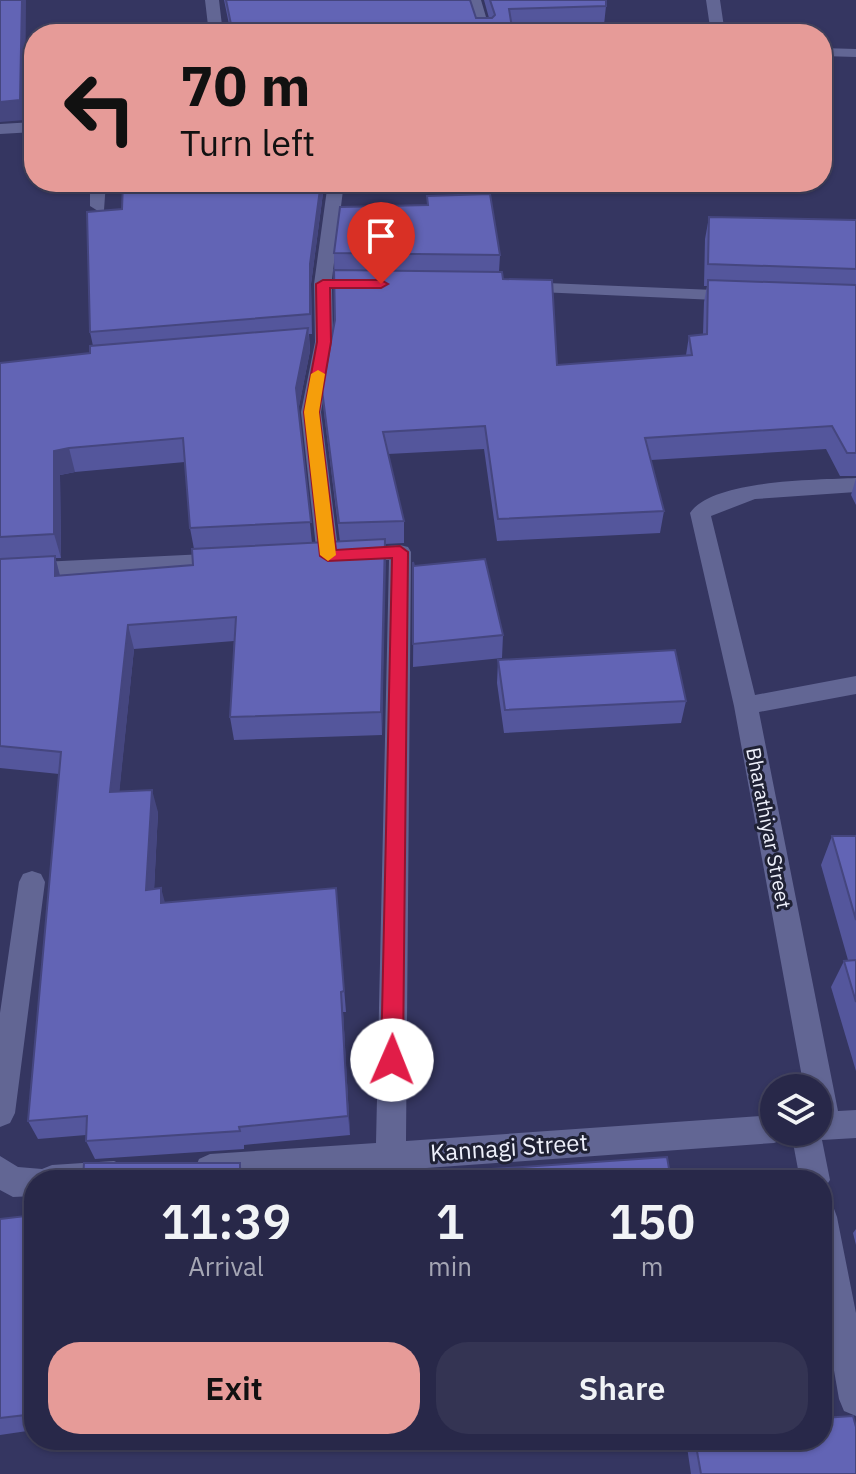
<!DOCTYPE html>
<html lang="en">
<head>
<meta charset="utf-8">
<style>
  :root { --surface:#282849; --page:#343453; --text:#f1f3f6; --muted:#a5a6b4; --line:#444461; --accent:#e69b98 }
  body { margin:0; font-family:"IBM Plex Sans",sans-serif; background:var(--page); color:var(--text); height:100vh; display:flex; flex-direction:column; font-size:30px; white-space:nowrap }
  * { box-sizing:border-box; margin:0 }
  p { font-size:26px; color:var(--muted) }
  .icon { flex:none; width:44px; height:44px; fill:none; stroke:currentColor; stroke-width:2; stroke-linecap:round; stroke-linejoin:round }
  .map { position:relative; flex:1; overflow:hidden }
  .panel { position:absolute; left:24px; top:1170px; width:808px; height:280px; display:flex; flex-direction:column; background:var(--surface); border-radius:32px; box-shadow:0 2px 6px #0004,0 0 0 2px var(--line) }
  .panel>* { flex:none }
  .guide { position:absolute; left:24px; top:24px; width:808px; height:168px; border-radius:32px; box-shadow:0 2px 6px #0004,0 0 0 2px var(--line); background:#e69b98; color:#111; overflow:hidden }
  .buttons { position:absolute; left:760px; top:1074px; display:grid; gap:16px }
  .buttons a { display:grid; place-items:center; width:72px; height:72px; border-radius:50%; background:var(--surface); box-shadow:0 2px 6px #0004,0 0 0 2px var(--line); font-size:40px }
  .pin { position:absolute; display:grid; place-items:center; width:68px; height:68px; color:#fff; margin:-82px -34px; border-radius:50% 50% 50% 0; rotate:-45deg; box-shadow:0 0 8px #0007 }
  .pin .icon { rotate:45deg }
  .me { position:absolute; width:88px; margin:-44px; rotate:1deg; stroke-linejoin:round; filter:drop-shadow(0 0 6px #0008) }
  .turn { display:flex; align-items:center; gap:28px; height:168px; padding:0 24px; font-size:36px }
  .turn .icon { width:104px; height:104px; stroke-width:2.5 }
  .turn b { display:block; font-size:56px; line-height:68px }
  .eta { display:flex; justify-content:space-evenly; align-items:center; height:136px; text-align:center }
  .eta b { font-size:48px; font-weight:600; line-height:56px }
  .primary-button { display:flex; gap:16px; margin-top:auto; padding:16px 24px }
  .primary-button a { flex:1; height:92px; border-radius:32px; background:var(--accent); color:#111; font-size:32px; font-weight:600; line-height:92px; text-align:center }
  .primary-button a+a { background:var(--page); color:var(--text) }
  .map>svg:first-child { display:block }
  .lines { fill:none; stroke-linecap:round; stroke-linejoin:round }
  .minor { fill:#626694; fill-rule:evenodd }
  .wall { fill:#54569c; fill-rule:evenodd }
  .shaded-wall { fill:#45467f }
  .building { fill:#6264b5; stroke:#45467f; stroke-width:2 }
  .route { fill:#e11d48; stroke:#92132f; stroke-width:2 }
  .slow { fill:#f59e0b }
  .labels { text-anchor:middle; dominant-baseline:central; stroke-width:6; stroke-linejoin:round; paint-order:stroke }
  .street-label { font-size:20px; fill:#eef0fb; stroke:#1f2134 }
  .near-street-label { font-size:24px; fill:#eef0fb; stroke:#1f2134 }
</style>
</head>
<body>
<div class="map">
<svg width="856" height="1474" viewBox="0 0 856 1474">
  <rect width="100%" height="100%" fill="#353661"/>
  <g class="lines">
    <path class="minor" d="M205,0H219L223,34H209Z
      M467,0H481L491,34H477Z
      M706,0H720L725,34H711Z
      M822,48L856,49V57L822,56Z
      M34,122V132L0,134V124Z
      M90,182H106L104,210L98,211L90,206Z
      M328,182H344L332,279H366L375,284L366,289H332L333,342L321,412L339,556L336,561H320L317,556L301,412L315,342L314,284Z
      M523,282L738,291L747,296L738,301L517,291L514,287Z
      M856,478V492L755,499L711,516L755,695L856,676V694L759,712L838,1111L856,1110V1138L822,1140L830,1180L822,1192V1180H800L791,1132H818V1088H804L734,706L690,513C712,479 818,480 856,478Z
      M400,545L408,547L411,552L406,1141L774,1115V1132H787L784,1139L774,1143L260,1180L199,1179L195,1169L199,1159L210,1154L376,1143L389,560L346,559L343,554L346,549Z
      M226,553L234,556L237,561L234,566L226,569L0,580V564Z
      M32,871L41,874L45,882L15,1113L10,1123L0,1127V1013L19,882L23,874Z
      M0,1156L18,1167L42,1169L52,1165L114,1161L125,1166L129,1176L127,1180H34V1196L13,1197L0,1190Z
      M822,1202L833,1206L837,1217L856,1313V1416L844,1411L839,1399L822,1302Z"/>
  </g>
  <path class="wall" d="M224,0H470L476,18H489L484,0H606V6L604,25L512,27L513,34H231Z
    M323,193L311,284L312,334H309L310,351L298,411L312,543L340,542L324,412L322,390L335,320L334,253L427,205V196L500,255L499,272L557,365L686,355L689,336L703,334L704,302L707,286H704L705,239L709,217L856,220V476H840L826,449L651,460L664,511L660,533L497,541L484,449L388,454L404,521V543L385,544L382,735L234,740L230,717L234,641L134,649L119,792L158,812L154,889L165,903L336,888L346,1012H343L350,1135L244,1145V1149L95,1159L86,1141V1135L38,1139L28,1121L59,774L0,768V363L90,353L93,346L90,332ZM185,462L190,528L194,549L193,565L60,575L55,558H61L60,475L75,472Z
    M856,478V505L851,495Z
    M414,566L503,635L502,658L413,667Z
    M498,660L686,701L681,723L504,733L497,683Z
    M832,836H856V1071L831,987L844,961L848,960L821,865Z
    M34,1215V1430L0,1435V1219Z
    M856,1229V1245L853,1233Z
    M686,1440H822L856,1474H691Z"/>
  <path class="shaded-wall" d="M22,0H26L25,120L0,122V102Z
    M321,182H323V193L311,284L312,334L310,264Z
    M308,328L310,351L298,412L296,388Z
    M69,448L75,472L60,475L61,558L54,534V451Z
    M385,539L386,563L382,735L381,712Z
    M55,556L61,580L55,576Z
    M128,625L134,649L117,815L110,792Z
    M152,790L158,812L153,911L146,890Z
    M161,888L167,910L161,903Z
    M341,992L343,1012L350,1135L348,1116Z
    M240,1163L244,1180H240Z"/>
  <path class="building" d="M0,0H22L20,100L0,102Z
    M226,0H470L476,18H492L495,15L490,0H606V6L509,9L513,34H233Z
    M123,182H321L310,264V314L90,332L87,212L122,209Z
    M490,194L500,255L334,253L340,207L428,205L427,196Z
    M709,217L856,220V269L708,264Z
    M334,270L502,272L503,279L552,280L557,365L692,355L689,336L707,334L708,280L856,285V453H847L832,426L645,438L664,511L498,519L485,426L383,432L404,521L339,523L322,390L335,320Z
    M308,328L296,388L311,522L190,528L183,438L69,448L54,451V534L0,537V363L90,353V346Z
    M385,539L381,712L230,717L236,617L128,625L110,792L152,790L146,890L161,888V903L336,888L344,991L341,992L348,1116L239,1127L240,1131L86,1141L87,1116L28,1121L61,752L0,746V559L55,556V576L193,565L192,549Z
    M485,559L503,635L413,644V562L414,566Z
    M675,650L686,701L505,710L498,660Z
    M832,836H856V920Z
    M856,960V1002L844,961Z
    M667,1157L671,1180H494L492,1169Z
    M84,1163H240V1180H83Z
    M34,1215V1414L0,1418V1219Z
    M853,1416L856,1427V1474H701L695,1440H822V1418Z"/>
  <path class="route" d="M323,280H381L388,284L381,288H330L331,342L319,412L336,550L400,546L408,552L403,1060L400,1067L392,1070L385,1067L381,1060L392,558L328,561L320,556L304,412L317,342L316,284Z"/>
  <path class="slow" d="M318,370L325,374L319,412L336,555L328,561L320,555L304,412L311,374Z"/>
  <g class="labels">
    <g class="street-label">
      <text transform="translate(769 828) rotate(79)">Bharathiyar Street</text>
    </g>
    <g class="near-street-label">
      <text transform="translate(509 1147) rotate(-4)">Kannagi Street</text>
    </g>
  </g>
</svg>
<div class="buttons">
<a><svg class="icon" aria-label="layers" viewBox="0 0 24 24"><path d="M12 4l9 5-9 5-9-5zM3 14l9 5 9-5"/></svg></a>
</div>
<div class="pin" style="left:381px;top:284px;background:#d93025"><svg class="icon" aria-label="arrive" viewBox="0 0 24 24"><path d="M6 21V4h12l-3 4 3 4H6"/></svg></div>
<svg class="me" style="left:392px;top:1060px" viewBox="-20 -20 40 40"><circle r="19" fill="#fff"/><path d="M0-13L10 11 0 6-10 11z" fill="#e11d48"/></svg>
<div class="guide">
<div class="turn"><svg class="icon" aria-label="left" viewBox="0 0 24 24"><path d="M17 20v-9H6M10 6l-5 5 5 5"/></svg><div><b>70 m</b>Turn left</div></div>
</div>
<section class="panel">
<div class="eta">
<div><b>11:39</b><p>Arrival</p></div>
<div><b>1</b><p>min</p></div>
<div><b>150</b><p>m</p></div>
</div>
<div class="primary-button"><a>Exit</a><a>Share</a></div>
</section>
</div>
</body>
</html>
